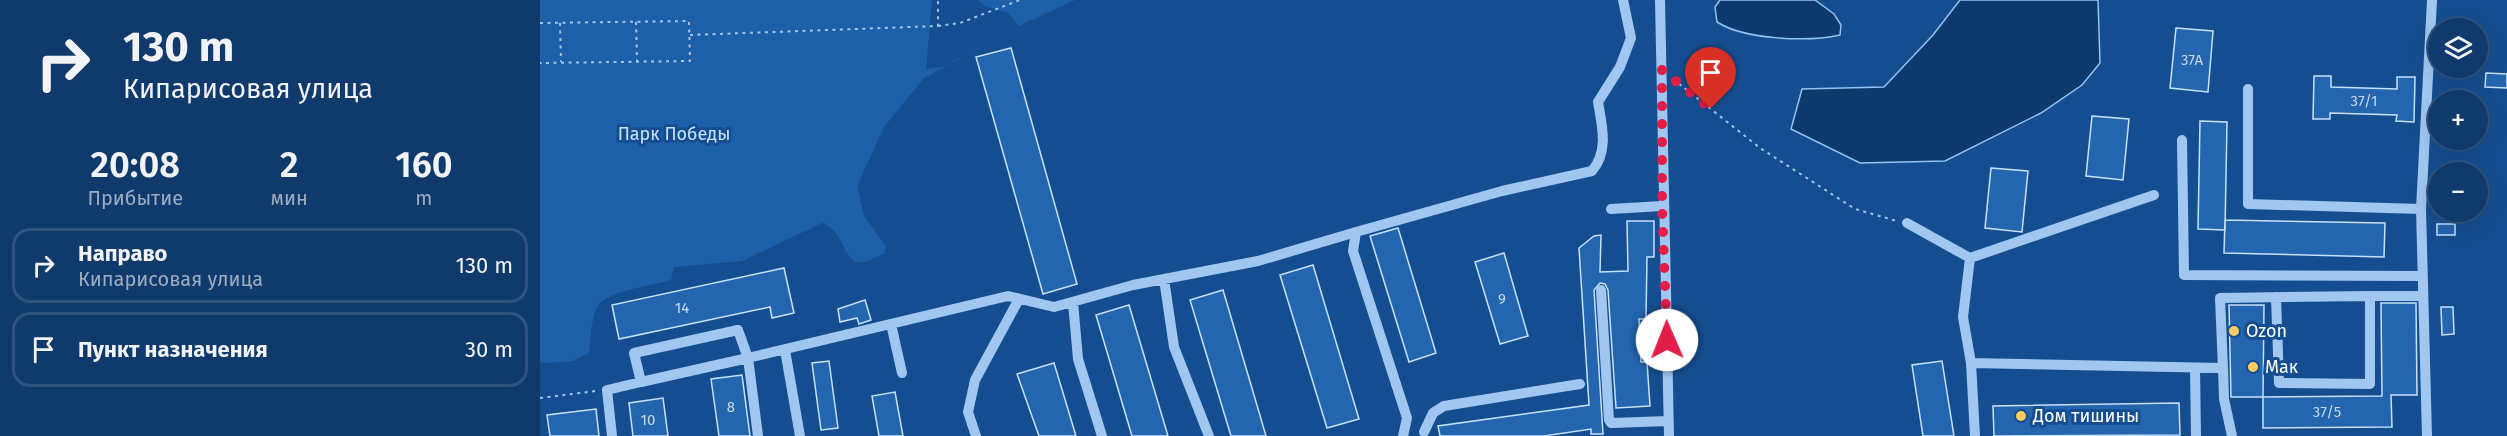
<!DOCTYPE html>
<html lang="ru">
<head>
<meta charset="utf-8">
<style>
  :root { --surface:#103a6c; --page:#1e4574; --text:#f1f3f6; --muted:#9cadc2; --line:#30547f }
  body { margin:0; font-family:"Fira Sans",sans-serif; background:var(--page); color:var(--text); height:100vh; display:flex; flex-direction:column; font-size:22px; white-space:nowrap }
  * { box-sizing:border-box; margin:0 }
  p { font-size:20px; color:var(--muted) }
  .icon { flex:none; width:33px; height:33px; fill:none; stroke:currentColor; stroke-width:2; stroke-linecap:round; stroke-linejoin:round }
  .map { position:relative; flex:1; overflow:hidden }
  .drawer { display:flex; flex-direction:column; background:var(--surface); width:540px }
  .drawer>* { flex:none }
  .guide { background:#103a6c; color:var(--text); overflow:hidden }
  .fabs { position:absolute; left:1888px; top:18px; display:grid; gap:12px }
  .fabs a { display:grid; place-items:center; width:60px; height:60px; border-radius:50%; background:var(--surface); box-shadow:0 6px 24px #0002,0 0 0 2px var(--line); font-size:30px }
  .pin { position:absolute; display:grid; place-items:center; width:51px; height:51px; color:#fff; margin:-62px -26px; border-radius:50% 50% 50% 0; rotate:-45deg; box-shadow:0 0 6px #0007 }
  .pin .icon { rotate:45deg }
  .me { position:absolute; width:66px; margin:-33px; rotate:359deg; stroke-linejoin:round; filter:drop-shadow(0 0 4px #0008) }
  .turn { display:flex; align-items:center; gap:21px; height:126px; padding:0 24px; font-size:27px }
  .turn .icon { width:78px; height:78px; stroke-width:2.5 }
  .turn b { display:block; font-size:42px; line-height:51px }
  .eta { display:flex; justify-content:space-evenly; align-items:center; height:102px; text-align:center }
  .eta b { font-size:36px; font-weight:600; line-height:42px }
  ul { padding:0; list-style:none }
  li { display:flex; align-items:center; gap:18px; height:75px; margin:0 12px 9px; padding:0 12px; border:3px solid var(--line); border-radius:18px }
  li div { flex:1 }
  li b { display:block; font-size:22px }
  li em { font-style:normal }
  main { display:flex; flex:1; min-height:0 }
  .map>svg:first-child { display:block }
  .green { fill:#1d60aa }
  .water { fill:#0d396d; stroke:#93c3f3; stroke-width:1.5 }
  .building { fill:#2365af; stroke:#c8e1fc; stroke-width:1.5 }
  .lines { fill:none; stroke-linecap:round; stroke-linejoin:round }
  .path { stroke:#a1c7f1; stroke-width:2; stroke-dasharray:3 4.5; stroke-linecap:butt }
  .minor { stroke:#a1c7f1; stroke-width:10 }
  .route { stroke:#e11d48; stroke-width:10; stroke-dasharray:0 18 }
  .poi-dot { fill:#ffcd61; stroke:#154e90; stroke-width:2 }
  .labels { text-anchor:middle; dominant-baseline:central; stroke-width:6; stroke-linejoin:round; paint-order:stroke }
  .number-label { font-size:15px; fill:#c8d8eb }
  .park-label { font-size:18px; fill:#c8e1fc; stroke:#154e90 }
  .poi-label { font-size:18px; fill:#fff; stroke:#154e90; text-anchor:start }
</style>
</head>
<body>
<main>
<section class="drawer">
<div class="guide">
<div class="turn"><svg class="icon" aria-label="right" viewBox="0 0 24 24"><path d="M7 20v-9h11M14 6l5 5-5 5"/></svg><div><b>130 m</b>Кипарисовая улица</div></div>
</div>
<div class="eta">
<div><b>20:08</b><p>Прибытие</p></div>
<div><b>2</b><p>мин</p></div>
<div><b>160</b><p>m</p></div>
</div>
<ul>
<li><svg class="icon" aria-label="right" viewBox="0 0 24 24"><path d="M7 20v-9h11M14 6l5 5-5 5"/></svg><div><b>Направо</b><p>Кипарисовая улица</p></div><em>130 m</em></li>
<li><svg class="icon" aria-label="arrive" viewBox="0 0 24 24"><path d="M6 21V4h12l-3 4 3 4H6"/></svg><div><b>Пункт назначения</b></div><em>30 m</em></li>
</ul>
</section>
<div class="map">
<svg width="1967" height="436" viewBox="0 0 1967 436">
  <rect width="100%" height="100%" fill="#154e90"/>
  <path class="green" d="M0,0H392L386,69L403,67L479,26L467,12L447,7L438,0H535L485,23L384,78L344,127L317,186L324,216L346,246L344,254L325,262H314C302,250 299,227 282,223L202,261L134,267L131,280C112,286 67,290 57,307C51,319 51,339 49,353L33,361L3,363L0,362Z"/>
  <path class="water" d="M1180,0H1275L1294,14L1301,25L1300,35C1269,42 1205,40 1177,22L1175,7Z
    M1420,0H1558L1560,63L1542,85L1501,113L1405,161L1320,163L1251,129L1262,89L1344,87L1393,35Z"/>
  <path class="building" d="M1636,28L1673,31L1668,92L1630,88Z
    M471,48L537,284L503,294L436,57Z
    M1946,73L1967,74V88L1945,87Z
    M1774,76H1791V87L1857,89V77H1875L1874,122L1856,121L1857,115L1790,113V119H1773Z
    M1552,116L1589,119L1583,180L1546,176Z
    M1660,121L1687,122L1685,230L1658,229Z
    M1451,168L1488,171L1482,232L1445,228Z
    M1685,220L1845,223L1844,257L1684,253Z
    M1087,221H1114V257H1107L1106,319H1099L1101,362H1107L1110,406L1076,408L1068,290L1065,284L1060,283L1054,290L1063,434H1051V429L1004,436H900L898,426L1049,405L1039,248L1054,236L1061,235L1060,272L1088,271Z
    M1897,224H1915V235H1897Z
    M858,228L896,353L869,362L830,236Z
    M964,253L988,336L960,344L935,262Z
    M773,265L819,419L787,428L740,275Z
    M244,268L254,313L232,318L230,307L79,339L72,305Z
    M683,290L706,368L726,436H691L650,300Z
    M325,300L331,320L319,324L317,318L300,322L298,309Z
    M1841,303H1876L1877,395H1851L1852,427L1723,428V397L1842,396Z
    M589,305L628,436H592L556,315Z
    M1689,305H1724L1723,397H1691Z
    M1901,307H1913L1914,334L1902,335Z
    M289,361L298,428L281,430L272,363Z
    M1402,361L1414,436H1383L1372,365Z
    M514,363L536,436H499L477,374Z
    M202,375L210,436H179L171,379Z
    M355,392L363,436H339L332,396Z
    M123,398L128,436H93L89,403Z
    M1639,403L1640,435L1454,436L1453,406Z
    M56,409L59,436H10L7,415Z"/>
  <g class="lines">
    <path class="path" d="M96,22L97,61
      M0,23L149,21L150,61L0,63
      M20,23L21,62
      M398,26L420,23L480,0
      M150,35L398,26V0
      M1133,79L1220,148L1315,209L1357,221
      M0,398L56,391"/>
    <path class="minor" d="M1120,0L1129,436
      M1708,89V204L1881,209
      M1642,140L1644,275L1881,276
      M1071,209L1122,206
      M1367,223L1430,258
      M1430,258L1614,195
      M1430,258L1423,317L1431,363L1435,436
      M624,279L634,347L669,436
      M1061,290L1069,420L1071,423L1128,421
      M1830,296H1881
      M533,302L538,359L562,436
      M351,324L362,373
      M245,350L260,436
      M1431,363L1683,368L1680,298L1830,296V384L1739,383L1736,297
      M1683,368L1684,399L1692,436
      M1655,369L1656,436
      M101,382L208,358L218,436
      M884,432L893,413L904,406L1040,384
      M72,436L67,390L101,382L94,353L198,330L208,358L468,296L514,307L593,285L718,261L816,232
      M436,436L428,412L435,380L479,299
      M863,436L867,418L813,251L816,232L962,191L1052,171C1069,151 1062,126 1058,102L1080,67L1091,38L1083,0
      M1887,436L1881,209L1892,0"/>
  </g>
  <g class="lines">
    <path class="route" d="M1127,340L1122,207V70L1171,109"/>
  </g>
  <g class="poi-dot">
    <circle cx="1694" cy="331" r="6"/>
    <circle cx="1713" cy="367" r="6"/>
    <circle cx="1481" cy="416" r="6"/>
  </g>
  <g class="labels">
    <g class="number-label">
      <text x="1652" y="60">37А</text>
      <text x="1824" y="101">37/1</text>
      <text x="962" y="299">9</text>
      <text x="142" y="308">14</text>
      <text x="191" y="407">8</text>
      <text x="1787" y="412">37/5</text>
      <text x="108" y="420">10</text>
    </g>
    <g class="park-label">
      <text x="134" y="134">Парк Победы</text>
    </g>
    <g class="poi-label">
      <text x="1706" y="331">Ozon</text>
      <text x="1725" y="367">Мак</text>
      <text x="1493" y="416">Дом тишины</text>
    </g>
  </g>
</svg>
<div class="fabs">
<a><svg class="icon" aria-label="layers" viewBox="0 0 24 24"><path d="M12 4l9 5-9 5-9-5zM3 14l9 5 9-5"/></svg></a>
<a>+</a>
<a>−</a>
</div>
<div class="pin" style="left:1171px;top:109px;background:#d93025"><svg class="icon" aria-label="arrive" viewBox="0 0 24 24"><path d="M6 21V4h12l-3 4 3 4H6"/></svg></div>
<svg class="me" style="left:1127px;top:340px" viewBox="-20 -20 40 40"><circle r="19" fill="#fff"/><path d="M0-13L10 11 0 6-10 11z" fill="#e11d48"/></svg>
</div>
</main>
</body>
</html>
